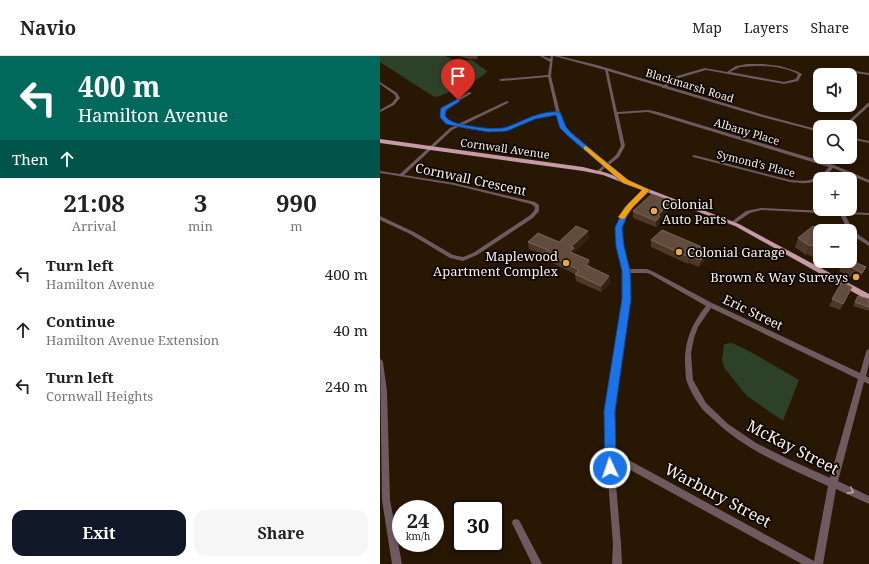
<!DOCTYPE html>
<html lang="en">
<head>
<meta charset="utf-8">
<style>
  :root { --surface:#fff; --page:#f6f6f6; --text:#222; --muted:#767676; --line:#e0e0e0; --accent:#111827 }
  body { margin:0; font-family:"Noto Serif",serif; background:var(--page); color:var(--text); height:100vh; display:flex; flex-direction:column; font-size:15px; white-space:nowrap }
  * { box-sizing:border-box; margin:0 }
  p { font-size:13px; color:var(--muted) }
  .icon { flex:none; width:22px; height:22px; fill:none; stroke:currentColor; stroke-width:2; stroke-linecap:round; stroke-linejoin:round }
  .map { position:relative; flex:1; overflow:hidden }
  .sheet { display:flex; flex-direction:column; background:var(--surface); width:380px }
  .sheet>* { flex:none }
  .hud { background:#00695c; color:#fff; overflow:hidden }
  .controls { position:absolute; left:433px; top:12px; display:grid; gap:8px }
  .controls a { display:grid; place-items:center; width:44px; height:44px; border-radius:8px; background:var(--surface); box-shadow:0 2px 6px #0003; font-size:20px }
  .speed { position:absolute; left:12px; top:444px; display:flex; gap:8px; font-size:20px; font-weight:700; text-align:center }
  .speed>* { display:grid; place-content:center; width:52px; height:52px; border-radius:50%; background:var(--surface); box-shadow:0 2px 6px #0003; line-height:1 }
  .speed small { font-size:10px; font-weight:400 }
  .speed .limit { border:2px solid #111; border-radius:6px; background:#fff; color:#111 }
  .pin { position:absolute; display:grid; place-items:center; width:34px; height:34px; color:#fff; margin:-41px -17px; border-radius:50% 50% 50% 0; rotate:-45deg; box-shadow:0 0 4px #0007 }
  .pin .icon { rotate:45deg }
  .me { position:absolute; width:44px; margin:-22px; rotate:357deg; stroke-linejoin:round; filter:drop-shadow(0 0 3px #0008) }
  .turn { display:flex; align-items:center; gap:14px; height:84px; padding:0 12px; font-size:18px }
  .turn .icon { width:52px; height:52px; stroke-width:2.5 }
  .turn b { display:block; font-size:28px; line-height:34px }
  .then { display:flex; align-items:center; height:38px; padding:0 12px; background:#0003; gap:8px; font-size:15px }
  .eta { display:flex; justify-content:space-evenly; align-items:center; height:68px; text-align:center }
  .eta b { font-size:24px; font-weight:700; line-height:28px }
  .action { display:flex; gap:8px; margin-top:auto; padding:8px 12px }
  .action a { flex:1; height:46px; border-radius:12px; background:var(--accent); color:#fff; font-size:16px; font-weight:700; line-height:46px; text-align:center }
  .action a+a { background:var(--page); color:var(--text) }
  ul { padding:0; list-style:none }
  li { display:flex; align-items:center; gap:12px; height:56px; padding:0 12px }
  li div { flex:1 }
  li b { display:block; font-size:15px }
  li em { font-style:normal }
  header { display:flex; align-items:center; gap:24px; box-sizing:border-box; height:56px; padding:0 20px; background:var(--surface); border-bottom:1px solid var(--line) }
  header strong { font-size:19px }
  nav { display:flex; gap:22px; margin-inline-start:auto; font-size:14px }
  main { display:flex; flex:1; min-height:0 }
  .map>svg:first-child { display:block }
  .green { fill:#2d4129 }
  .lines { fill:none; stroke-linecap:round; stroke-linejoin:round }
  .minor { fill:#6f5a60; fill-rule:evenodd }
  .major { fill:#c69aa6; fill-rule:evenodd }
  .wall { fill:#4e3829 }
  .shaded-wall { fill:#372211 }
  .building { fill:#614c3d; stroke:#796657 }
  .oneway { stroke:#b6a6a2 }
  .route { fill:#1a73e8; stroke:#114b97 }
  .slow { fill:#f59e0b }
  .poi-dot { fill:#eda83b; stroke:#0b0501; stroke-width:1.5 }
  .labels { text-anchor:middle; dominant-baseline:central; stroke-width:3.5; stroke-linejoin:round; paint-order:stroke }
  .far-street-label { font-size:11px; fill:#fdf1e4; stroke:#0b0501 }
  .street-label { font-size:13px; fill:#fdf1e4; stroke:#0b0501 }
  .poi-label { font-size:13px; fill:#fdf1e4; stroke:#0b0501; text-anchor:start }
  .near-street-label { font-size:16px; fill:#fdf1e4; stroke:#0b0501 }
</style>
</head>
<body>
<header>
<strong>Navio</strong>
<nav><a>Map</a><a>Layers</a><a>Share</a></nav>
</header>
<main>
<section class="sheet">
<div class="hud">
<div class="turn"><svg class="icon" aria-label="left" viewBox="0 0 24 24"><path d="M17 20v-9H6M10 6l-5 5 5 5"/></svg><div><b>400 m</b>Hamilton Avenue</div></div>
<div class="then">Then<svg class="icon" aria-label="ahead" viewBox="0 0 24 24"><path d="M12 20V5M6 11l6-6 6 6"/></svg></div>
</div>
<div class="eta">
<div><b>21:08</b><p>Arrival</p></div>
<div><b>3</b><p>min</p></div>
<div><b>990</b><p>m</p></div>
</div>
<ul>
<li><svg class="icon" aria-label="left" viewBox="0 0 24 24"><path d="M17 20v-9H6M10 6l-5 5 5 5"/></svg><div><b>Turn left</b><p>Hamilton Avenue</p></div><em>400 m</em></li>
<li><svg class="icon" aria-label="ahead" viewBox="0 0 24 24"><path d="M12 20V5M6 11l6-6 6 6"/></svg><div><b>Continue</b><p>Hamilton Avenue Extension</p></div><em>40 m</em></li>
<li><svg class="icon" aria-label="left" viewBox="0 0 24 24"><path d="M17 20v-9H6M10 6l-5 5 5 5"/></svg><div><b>Turn left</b><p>Cornwall Heights</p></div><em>240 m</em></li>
</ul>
<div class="action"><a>Exit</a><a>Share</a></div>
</section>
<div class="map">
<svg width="489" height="508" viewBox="0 0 489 508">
  <rect width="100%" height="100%" fill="#281703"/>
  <path class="green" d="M0,0H65L76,5L92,4L107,15L106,17L95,25L60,40L54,41L0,6Z
    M352,287L371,296L419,324L403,365L367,340L345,313L342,305L344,288Z"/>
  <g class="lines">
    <path class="minor" d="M160,0H163L170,3L171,0H173L171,20L180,57L185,71L227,107L236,99L241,90L225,14L174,0H179L217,9L284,29L297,20L325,12L347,16L356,10L367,8H383L400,10L416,15L422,18L418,25L404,28L326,14L299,22L287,30L384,59L440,74V76L382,61L284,32H282V31L228,15L237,56L268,54L278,56L454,109L489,124V127L453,112C440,127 429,129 410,126L313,101L312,100L314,99L410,124C427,126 437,125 449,111L268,56L238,58L245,90L239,101L229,109L247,124V126H245L226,111L222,114L223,118H219L218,114L224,109L182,72L177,58L155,61L138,70L128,74L102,75L78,71L72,74L24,119L74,127L155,146L159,149V155L153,162L97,199L83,205L70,202L30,178L0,164V160L2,161L34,176L73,199L83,201L93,197L149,160C152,157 155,155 155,151L151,148L74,129L0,117V115L20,118L70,72L75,70L64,65L60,59L61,53L89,36L92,37L65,53L64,59L67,63L78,68L127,45L129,46L128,47L81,70L102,73L128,72L153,60L161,58L176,56L168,21L121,25L119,24L121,23L168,19L170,6ZM375,10C389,10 405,11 418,18L416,23L404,26L350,16L360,11Z
      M462,13L489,17V19L461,15V13Z
      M0,26L17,37L20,42L14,49L0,56V54L12,47L16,42L15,39L0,28Z
      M488,47H489V50L466,71H462Z
      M470,81L489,85V87L470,83Z
      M265,133H269V134L248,155L241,172L243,190L248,213H267L274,216L332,247L480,317L486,296L487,294L489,293V308L486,320L489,322V328L484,326L458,425L489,440V448L456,433L443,508H422L234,405L241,488L242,508H232L233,488L226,398L225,355L244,243L243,215L237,190L235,172L244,153ZM249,217H266L270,218L326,250C312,267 304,286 305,308C306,314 305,321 307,326C310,334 315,343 320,350C323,355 329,359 333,363C365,394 408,412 448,430L434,505L234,396L233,355L250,243ZM331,252L478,323L450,422L408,403L376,387L348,368L326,347L313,324L311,297L314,282L318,271Z
      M381,152L489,157V159L465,158L473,175L489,186V190L470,178V175H468L460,158L381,154L370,157L354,168L352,169L350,167L366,155Z
      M0,303L2,304L3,306L7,335L10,444L22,508H12L2,444Z
      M136,463L139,464L162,508H152L132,467L133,464Z"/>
    <path class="major" d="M0,83L203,111L227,117L359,168L489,238V245L355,170L223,119L203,115L0,87Z"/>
  </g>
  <path class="wall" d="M79,0H98L97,3H89Z
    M291,152L280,163V167L276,171L253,162V155Z
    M440,175V198L435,202L427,198L426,199L415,191L418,182Z
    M209,182L195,195V198L209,204L210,211L229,220L230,227L221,236L196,225L195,218L166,204L165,199L149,193L148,186H179Z
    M271,184L329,194L328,200L319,211L309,207L308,208L271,191Z
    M464,207L486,211L478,225L459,215Z
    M462,226L463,248L460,254L449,250Z
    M478,240L489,243V255L473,250Z"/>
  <path class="shaded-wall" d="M292,145L291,152L280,163V167L276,171V165L278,159Z
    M208,175L209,182L195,195V199L190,196L191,191Z
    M431,189L427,198L426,199L430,190Z
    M439,193H440V198L435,202Z
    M329,194L328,200L319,211L321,204Z
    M310,200L309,207L308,208L309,201Z
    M209,204L210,211L206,209Z
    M229,220L230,227L221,236V230Z"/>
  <path class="building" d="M272,138L292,145L278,159L280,160L276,165L253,155Z
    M196,170L208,175L191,191L194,192L190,196L209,204L206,209L229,220L221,230L195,218L199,214L165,197L168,194L148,186L158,177L179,186Z
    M433,170L443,175H440V193H439L431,189L430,190L418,182Z
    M282,174L329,194L321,204L310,200L309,201L271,184Z
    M470,204L486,211L482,217L464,207L465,205H470Z
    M462,226L472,231L463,248L452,243Z
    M478,240L489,243V251L475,246Z"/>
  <defs><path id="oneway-chevron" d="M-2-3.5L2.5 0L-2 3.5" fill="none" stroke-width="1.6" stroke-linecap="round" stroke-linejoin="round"/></defs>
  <use class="oneway" href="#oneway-chevron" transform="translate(471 435) rotate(28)"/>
  <path class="route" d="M78,43H80V45L66,54L65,60C71,67 76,67 84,69C97,71 114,75 127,71C144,65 161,54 180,56L186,71L191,77L248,124L270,134L249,155L242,172L244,190L250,215L251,243L235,355L236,412L235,416L230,418L226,416L225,412L224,355L242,243V215L236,190L235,172L244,152L262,134L243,127L187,79L180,72L176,59L155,63L127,75L108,76L66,68L60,61L61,52Z"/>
  <path class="slow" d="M206,90L248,124L270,134L253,151L245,162L242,163L238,161L248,148L262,134L243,127L204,93V91Z"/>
  <g class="poi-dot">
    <circle cx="274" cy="155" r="4"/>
    <circle cx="299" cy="196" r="4"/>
    <circle cx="186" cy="207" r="4"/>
    <circle cx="476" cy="221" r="4"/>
  </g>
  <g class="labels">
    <g class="far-street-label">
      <text transform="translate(310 29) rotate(17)">Blackmarsh Road</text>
      <text transform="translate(367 75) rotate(17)">Albany Place</text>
      <text transform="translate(125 92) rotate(8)">Cornwall Avenue</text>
      <text transform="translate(376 107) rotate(14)">Symond's Place</text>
    </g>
    <g class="street-label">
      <text transform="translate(91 123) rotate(12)">Cornwall Crescent</text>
      <text transform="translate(373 256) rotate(26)">Eric Street</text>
    </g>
    <g class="poi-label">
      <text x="282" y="148">Colonial<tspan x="282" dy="15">Auto Parts</tspan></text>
      <text x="307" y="196">Colonial Garage</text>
      <text x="178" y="200" text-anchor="end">Maplewood<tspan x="178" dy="15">Apartment Complex</tspan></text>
      <text x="468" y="221" text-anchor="end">Brown &amp; Way Surveys</text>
    </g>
    <g class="near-street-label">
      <text transform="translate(413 391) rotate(27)">McKay Street</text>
      <text transform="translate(338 439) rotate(28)">Warbury Street</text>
    </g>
  </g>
</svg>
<div class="controls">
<a><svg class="icon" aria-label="sound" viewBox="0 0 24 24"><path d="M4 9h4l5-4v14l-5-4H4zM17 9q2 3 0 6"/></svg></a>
<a><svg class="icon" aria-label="search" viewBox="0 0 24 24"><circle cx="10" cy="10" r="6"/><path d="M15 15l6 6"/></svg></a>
<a>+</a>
<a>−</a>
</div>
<div class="speed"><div>24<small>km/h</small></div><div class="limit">30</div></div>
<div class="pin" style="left:78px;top:44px;background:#d93025"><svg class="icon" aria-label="arrive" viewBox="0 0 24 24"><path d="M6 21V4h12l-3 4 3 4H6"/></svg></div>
<svg class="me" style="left:230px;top:412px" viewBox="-20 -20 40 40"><circle r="17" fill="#1a73e8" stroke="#fff" stroke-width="3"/><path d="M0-11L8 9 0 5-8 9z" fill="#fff"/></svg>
</div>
</main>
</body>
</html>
